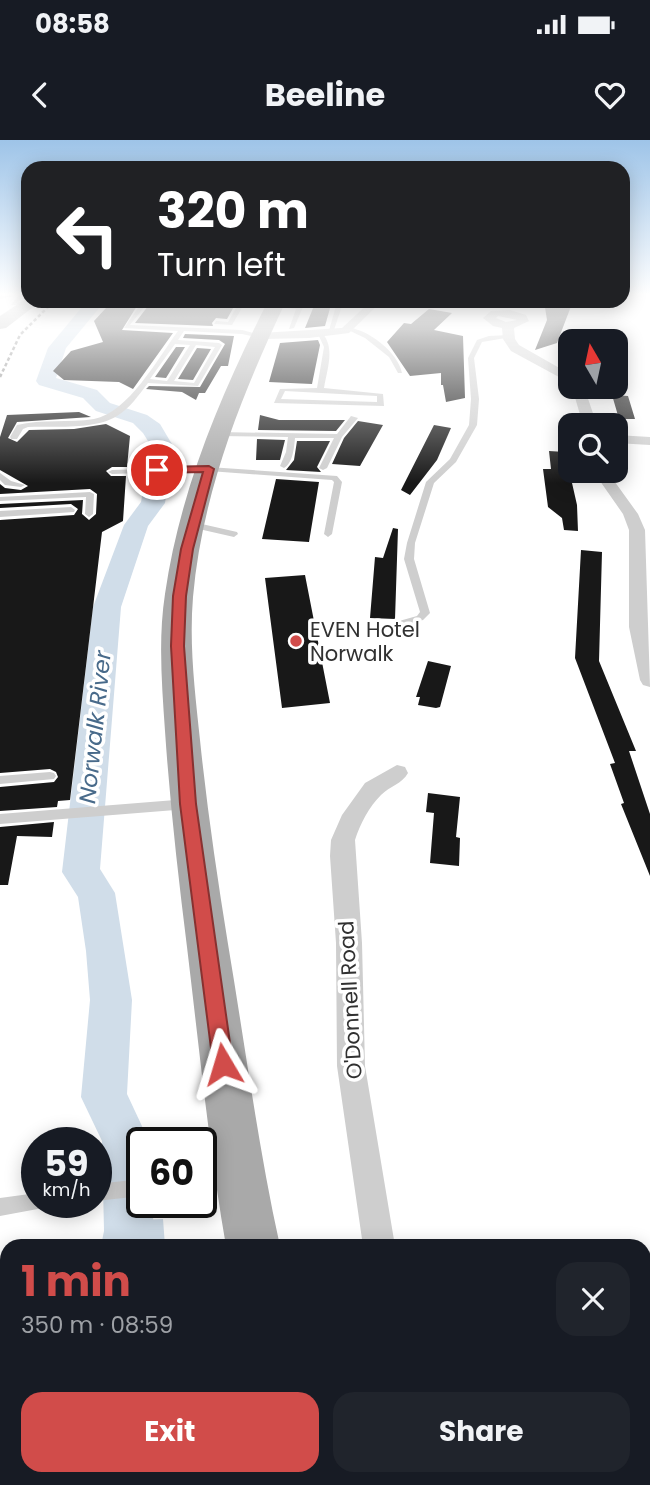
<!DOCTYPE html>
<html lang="en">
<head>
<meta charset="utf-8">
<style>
  :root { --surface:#171b24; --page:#20242c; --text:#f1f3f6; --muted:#9ea1a6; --accent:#d14c4a }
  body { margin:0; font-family:Poppins,sans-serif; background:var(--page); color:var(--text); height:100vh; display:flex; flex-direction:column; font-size:26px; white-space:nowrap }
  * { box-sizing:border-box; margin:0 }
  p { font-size:23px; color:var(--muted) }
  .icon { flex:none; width:38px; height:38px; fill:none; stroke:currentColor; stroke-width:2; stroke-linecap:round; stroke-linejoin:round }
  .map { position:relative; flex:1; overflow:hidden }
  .drawer { position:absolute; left:0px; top:1099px; width:651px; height:247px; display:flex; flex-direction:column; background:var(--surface); border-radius:21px 21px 0 0; box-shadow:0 4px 18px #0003 }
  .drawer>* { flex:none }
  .hud { position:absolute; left:21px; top:21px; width:609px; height:147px; border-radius:21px; box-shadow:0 4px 18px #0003; background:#202124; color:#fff; overflow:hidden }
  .needle { width:46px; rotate:351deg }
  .fabs { position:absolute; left:558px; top:189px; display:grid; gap:14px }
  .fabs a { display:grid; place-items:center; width:70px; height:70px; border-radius:14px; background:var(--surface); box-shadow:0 4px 18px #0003; font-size:35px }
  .speed { position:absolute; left:21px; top:987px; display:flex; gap:14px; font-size:35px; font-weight:700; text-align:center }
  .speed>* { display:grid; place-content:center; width:91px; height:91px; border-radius:50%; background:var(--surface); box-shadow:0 4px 18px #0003; line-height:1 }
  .speed small { font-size:18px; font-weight:400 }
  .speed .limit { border:4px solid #111; border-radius:10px; background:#fff; color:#111 }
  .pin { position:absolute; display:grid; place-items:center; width:60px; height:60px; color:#fff; margin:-30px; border:4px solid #fff; border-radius:50%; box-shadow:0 2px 7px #0007 }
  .me { position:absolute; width:77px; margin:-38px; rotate:353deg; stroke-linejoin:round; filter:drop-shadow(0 0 5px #0008) }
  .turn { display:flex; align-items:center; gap:24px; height:147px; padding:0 21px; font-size:32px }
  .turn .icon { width:91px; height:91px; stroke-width:2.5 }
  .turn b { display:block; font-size:49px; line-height:60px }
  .round { display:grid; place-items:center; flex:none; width:74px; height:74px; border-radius:21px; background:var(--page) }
  .head { display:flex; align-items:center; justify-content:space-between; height:119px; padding:0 21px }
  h1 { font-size:42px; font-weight:700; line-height:52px; color:var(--accent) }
  .cta { display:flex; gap:14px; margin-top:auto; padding:14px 21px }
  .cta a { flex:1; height:80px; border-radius:21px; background:var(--accent); color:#fff; font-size:28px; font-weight:700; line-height:80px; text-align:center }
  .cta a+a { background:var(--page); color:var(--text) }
  .status { display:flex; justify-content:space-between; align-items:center; height:49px; padding:0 35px; background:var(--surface); direction:ltr }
  .status svg { height:19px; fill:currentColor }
  header { display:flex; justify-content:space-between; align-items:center; height:91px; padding:0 21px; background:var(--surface); font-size:32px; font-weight:700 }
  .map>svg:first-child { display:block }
  .water { fill:#d0dde9 }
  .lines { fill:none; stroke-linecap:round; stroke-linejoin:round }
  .river { fill:#d0dde9; fill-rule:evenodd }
  .building { fill:#181818 }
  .lane { fill:#cecece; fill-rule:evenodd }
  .street { fill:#cecece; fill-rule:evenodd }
  .secondary { fill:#bbb; fill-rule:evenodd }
  .primary { fill:#a9a9a9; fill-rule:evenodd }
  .rail { stroke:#868686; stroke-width:2.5; stroke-dasharray:3.5 2.5; stroke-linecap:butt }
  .route { fill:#d14c4a; stroke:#883130; stroke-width:2 }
  .poi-dot { fill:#d14c4a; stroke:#fff; stroke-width:2.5 }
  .labels { text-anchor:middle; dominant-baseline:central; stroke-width:7; stroke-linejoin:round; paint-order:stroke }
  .poi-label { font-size:21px; fill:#313131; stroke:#fff; text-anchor:start }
  .street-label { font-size:21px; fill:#313131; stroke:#fff }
  .water-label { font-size:23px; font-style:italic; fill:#486a8a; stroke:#fff }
</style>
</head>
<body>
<div class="status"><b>08:58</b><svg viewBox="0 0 49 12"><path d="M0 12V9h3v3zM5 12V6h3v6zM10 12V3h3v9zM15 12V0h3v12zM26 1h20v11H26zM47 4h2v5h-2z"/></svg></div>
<header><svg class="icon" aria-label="back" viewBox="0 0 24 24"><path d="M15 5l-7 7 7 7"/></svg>Beeline<svg class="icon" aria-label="heart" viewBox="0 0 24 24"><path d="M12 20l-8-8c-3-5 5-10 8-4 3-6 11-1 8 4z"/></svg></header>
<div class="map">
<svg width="650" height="1345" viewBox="0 0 650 1345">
  <rect width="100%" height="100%" fill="#fff"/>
  <path class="water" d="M163,1079L165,1106H110L117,1081Z
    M23,1339H201L202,1345H23Z"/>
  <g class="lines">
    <path class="river" d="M87,161H105L66,208L56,238L97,250L110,263L147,275L160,284L173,306L165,363L148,386L121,467L100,729L115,753L132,860L127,954L148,999L149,1003H142V1062H152L154,1091L151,1106H101L104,1091L102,1001L81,957L90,860L86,811L78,757L62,732L93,467L124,385L141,362L151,306L143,293L133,283L96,271L83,258L39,245L36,241L48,208Z"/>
  </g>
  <path class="building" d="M140,161L122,190L173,193L133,249L119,242L64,240L53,231L71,211L103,202L94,181L106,168Z
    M152,161H237L227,179L216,178L212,183L213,186L135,183Z
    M316,161H332L325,186L305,188Z
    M544,161H573L557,203L535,210L547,180Z
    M429,169L452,173L434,190L463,196L465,258L446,262L443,245H441V233L410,236L387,202L404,183L411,184Z
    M185,194L234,196L228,226H221L205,253H199L196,260L182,252L146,249L149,246L200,247L225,204L219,200L183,198Z
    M318,200L320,205L312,244L269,242L280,203Z
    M176,207H185L166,238L155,237Z
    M197,208L211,209L193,240L178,239Z
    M612,255L628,256L635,279H619Z
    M79,272L91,277L17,282L8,298L17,302L29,290L74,289L106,284L130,296L127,327H112L106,331L111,336H126L123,381L102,392L70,660L58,661L57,667L0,671V647L54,642L58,637L56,632L50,629L0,633V380L74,375L78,369L71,364L0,368V364L83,360L82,374L89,380L96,374L97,354L90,349L0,354V344L5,348L21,350L28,346L0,330V297L7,275Z
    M260,275L279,280H345L336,291L258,290Z
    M358,281L383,285L360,326L332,324L344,298Z
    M434,285L451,288L437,320L410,355L401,350Z
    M257,299L285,300L280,320H256Z
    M297,301H330L317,327L321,332L286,330L294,320Z
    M549,311L565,312L577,365L578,391L564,390L562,378L548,367L543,329H551Z
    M276,339L319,342L309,402L262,399Z
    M393,388L398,389L395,479L370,478L375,417L383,418Z
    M581,410L602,412L599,521L636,611H629L650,674V736L621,664L624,663L610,624L615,623L575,518Z
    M305,435L330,563L282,568L265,438Z
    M428,521L451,526L440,567L436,568L418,565L420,557H416Z
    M428,653L460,657L456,697L460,698L459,726L430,723L434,673L426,672Z
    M54,682L52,697L17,696L8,745H0V687Z"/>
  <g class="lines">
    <path class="lane" d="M0,155H18L0,159Z
      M19,155H25L18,162L29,161L31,164L11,165Z
      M143,161H149L130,185L242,190L264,196L261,198L242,194L184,191L178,200L219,203L222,205L198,246L148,243C139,255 129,269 117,276C95,290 54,286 28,287L23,289L17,299H11L10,297L17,285C42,279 69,283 94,279C128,273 158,218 178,191L124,188ZM175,204L190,205L167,241L150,239ZM196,205L215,207L194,243L174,241Z
      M240,161H246L232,185L214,184L216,181L228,182Z
      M302,161H308L303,167L294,188L289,189L296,169L272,166L275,164L298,165Z
      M339,164L342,166L333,193L328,194L336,166Z
      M346,187C368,189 398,212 402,233H398L389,217L365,198L346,189Z
      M321,192C336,206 327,230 324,248L383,254L384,266L274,263L280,249L317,248L324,207L318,194ZM285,251L377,256V262L281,259Z
      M489,196L509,195L512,197L482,202L474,218L479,259L477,285L456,322L434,343L415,403L414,419L430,473L423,480L396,488L392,487V483L417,476L420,472L404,419L407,403L426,342L450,319L469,285L471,259L468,218L477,200Z
      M351,276L358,278L342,297L327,328L323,330L319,328L334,298H295C294,308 293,323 284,328L280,326L286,312L288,297L219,296L215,294L219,292L337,294Z
      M209,327L337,336L342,342L332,394L328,397L324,394L334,342L332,340L209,331L112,334L108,332L112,330Z
      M0,333L11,341L25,345L21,347L5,345L0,340Z
      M90,352L94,354L93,374L89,377L85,374L86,357L0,361V357Z
      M71,367L75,370L74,372L0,377V371Z
      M193,382L237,392L238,394L234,397L190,387V383Z
      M50,632L54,633L56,636L54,639L0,644V636Z
      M188,659L192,661L194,664L192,667L188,669L0,684V674Z
      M232,1029L238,1031L240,1037L238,1043L232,1045L201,1048V1032Z
      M142,1039V1056L96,1061V1044Z
      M37,1053V1062H45L43,1068L0,1076V1058Z
      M650,1111V1130L644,1133V1114Z
      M532,1339H560L558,1345H530Z
      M596,1339H623L625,1345H598Z"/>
    <path class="street" d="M371,161H382L349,193L309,198L261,199L255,196L261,193L342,188Z
      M510,170L526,175L529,181L514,188L515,199L519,205L570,234V243L511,211L503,199L502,188L493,186L483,178L491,171ZM498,176L517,180L506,182L496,178Z
      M572,247H584L597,285H583Z
      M616,295L650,297V305L616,303Z
      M593,331H607L638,374L645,390L650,547L643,545L640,540L629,487V390L623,374Z
      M397,625L405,627L408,633C402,644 390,646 381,655C369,667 360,684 355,700L362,803L365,926L395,1106H363L337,926L336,803L330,716L331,700L342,675L365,643Z
      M360,1339H398V1345H360Z"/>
    <path class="secondary" d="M27,158L28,161H41L6,188L0,189V176Z"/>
    <path class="primary" d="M268,161H286C242,254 202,353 193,457C189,505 195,552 200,600C207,668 217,736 228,804C245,905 258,1006 280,1106H226C209,1007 199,907 187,807C178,735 170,664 165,591C162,546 158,499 165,454C180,350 221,254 268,161Z
      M279,1339H341L343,1345H281Z"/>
    <path class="rail" d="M0,237L20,195L54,161"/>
  </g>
  <linearGradient id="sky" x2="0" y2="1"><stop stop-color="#9ec4e8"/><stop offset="0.45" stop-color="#fff"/><stop offset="1" stop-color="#fff" stop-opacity="0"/></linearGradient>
  <rect width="650" height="343" fill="url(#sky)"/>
  <path class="route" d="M209,326L214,329L193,409L186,456L184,506L196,664L233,924L231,931L223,933L216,931L213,924L180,664L171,506L173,456L181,409L203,332L157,333L152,330L157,327Z"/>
  <circle class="poi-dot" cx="296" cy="501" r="7"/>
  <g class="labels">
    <g class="poi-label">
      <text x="310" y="489">EVEN Hotel<tspan x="310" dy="24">Norwalk</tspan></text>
    </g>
    <g class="street-label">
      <text transform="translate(350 860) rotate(-93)">O'Donnell Road</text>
    </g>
    <g class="water-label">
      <text transform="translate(95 587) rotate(-84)">Norwalk River</text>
    </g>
  </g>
</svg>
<div class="fabs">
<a><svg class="needle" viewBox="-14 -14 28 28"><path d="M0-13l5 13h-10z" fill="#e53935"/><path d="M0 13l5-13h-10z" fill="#9ea1a6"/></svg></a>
<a><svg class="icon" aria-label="search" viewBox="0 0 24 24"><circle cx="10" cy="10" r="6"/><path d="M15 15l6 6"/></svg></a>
</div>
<div class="speed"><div>59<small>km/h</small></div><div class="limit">60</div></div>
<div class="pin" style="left:157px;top:330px;background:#d93025"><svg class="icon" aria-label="arrive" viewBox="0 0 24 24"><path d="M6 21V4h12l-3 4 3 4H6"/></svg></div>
<svg class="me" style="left:223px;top:924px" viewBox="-20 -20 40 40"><path d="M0-17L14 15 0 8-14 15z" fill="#d14c4a" stroke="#fff" stroke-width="4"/></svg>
<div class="hud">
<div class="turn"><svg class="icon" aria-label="left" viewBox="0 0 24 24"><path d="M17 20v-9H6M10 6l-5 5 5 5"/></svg><div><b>320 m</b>Turn left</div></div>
</div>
<section class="drawer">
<div class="head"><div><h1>1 min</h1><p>350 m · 08:59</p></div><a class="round"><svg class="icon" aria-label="close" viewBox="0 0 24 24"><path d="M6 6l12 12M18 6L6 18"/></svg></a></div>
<div class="cta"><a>Exit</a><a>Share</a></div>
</section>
</div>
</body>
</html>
